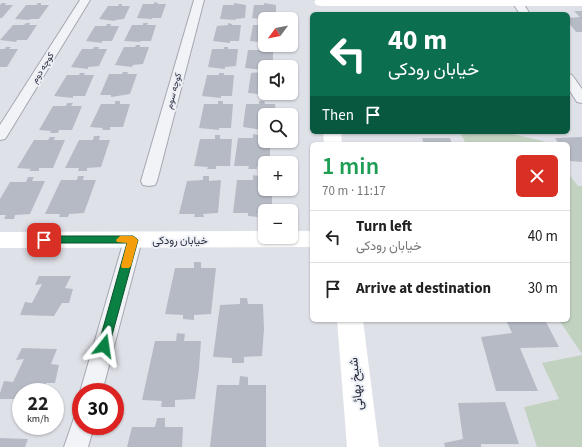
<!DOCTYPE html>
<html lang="en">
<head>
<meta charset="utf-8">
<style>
  :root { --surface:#fff; --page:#f6f6f6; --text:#222; --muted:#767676; --line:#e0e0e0 }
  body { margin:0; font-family:"Source Sans 3",Vazirmatn,sans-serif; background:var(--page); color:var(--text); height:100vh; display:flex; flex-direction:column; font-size:15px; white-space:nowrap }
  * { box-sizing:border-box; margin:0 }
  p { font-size:13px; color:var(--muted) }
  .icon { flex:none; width:22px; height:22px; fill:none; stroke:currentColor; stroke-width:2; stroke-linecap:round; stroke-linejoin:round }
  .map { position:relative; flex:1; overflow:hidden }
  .details { position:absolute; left:310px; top:142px; width:260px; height:180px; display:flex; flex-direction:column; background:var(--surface); border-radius:6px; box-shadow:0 1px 3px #0004 }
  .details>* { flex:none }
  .banner { position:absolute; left:310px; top:12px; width:260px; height:122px; border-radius:6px; box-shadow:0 1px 3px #0004; background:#0b6e4f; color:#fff; overflow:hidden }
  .needle { width:26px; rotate:238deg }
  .buttons { position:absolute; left:258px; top:12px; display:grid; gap:8px }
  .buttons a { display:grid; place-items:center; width:40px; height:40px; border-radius:6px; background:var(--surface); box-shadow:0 1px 3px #0004; font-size:20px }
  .speed { position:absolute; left:12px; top:383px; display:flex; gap:8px; font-size:20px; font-weight:700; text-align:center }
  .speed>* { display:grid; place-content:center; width:52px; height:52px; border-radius:50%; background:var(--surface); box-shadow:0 1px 3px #0004; line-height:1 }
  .speed small { font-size:10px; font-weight:400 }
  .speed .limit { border:6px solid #d22; background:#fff; color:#111 }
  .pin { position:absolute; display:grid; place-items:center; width:34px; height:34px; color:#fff; margin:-17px; border-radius:8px; box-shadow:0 2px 6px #0006 }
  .me { position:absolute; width:44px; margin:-22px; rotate:15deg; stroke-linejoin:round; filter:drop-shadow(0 0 3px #0008) }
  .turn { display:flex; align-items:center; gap:14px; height:84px; padding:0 12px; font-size:18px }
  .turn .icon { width:52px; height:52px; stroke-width:2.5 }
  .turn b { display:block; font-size:28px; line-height:34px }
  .then { display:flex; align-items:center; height:38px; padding:0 12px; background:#0003; gap:8px; font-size:15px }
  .round { display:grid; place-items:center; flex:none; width:42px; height:42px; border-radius:6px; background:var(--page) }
  .overview { display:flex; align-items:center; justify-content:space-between; height:68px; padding:0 12px }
  h1 { font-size:24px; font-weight:600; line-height:30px; color:#1e9e55 }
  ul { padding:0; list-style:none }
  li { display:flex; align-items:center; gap:12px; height:52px; padding:0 12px; border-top:1px solid var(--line) }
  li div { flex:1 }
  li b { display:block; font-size:15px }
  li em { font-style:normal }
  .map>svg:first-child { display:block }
  .green { fill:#c2d2c0 }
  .building { fill:#b6bac5 }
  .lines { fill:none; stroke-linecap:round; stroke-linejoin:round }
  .street-casing { stroke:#a4a7b2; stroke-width:2 }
  .street { fill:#f2f3f6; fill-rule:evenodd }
  .secondary { fill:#fff; fill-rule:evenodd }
  .route { fill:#0b8043; stroke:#07532c }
  .slow { fill:#f59e0b }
  .labels { text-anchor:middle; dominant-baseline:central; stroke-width:4; stroke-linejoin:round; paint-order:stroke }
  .far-street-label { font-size:9px; fill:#282d3f; stroke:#eef0f6 }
  .street-label { font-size:11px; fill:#282d3f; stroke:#eef0f6 }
  .near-street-label { font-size:13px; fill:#282d3f; stroke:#eef0f6 }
</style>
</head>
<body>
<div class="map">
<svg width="582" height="447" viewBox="0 0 582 447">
  <rect width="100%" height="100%" fill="#dfe1e8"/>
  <path class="green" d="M460,132H504L543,141L545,144H466Z
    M568,173L578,186H582V354L559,320H568Z
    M582,355V447H537L524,407L559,399L542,363Z"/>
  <path class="building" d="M154,2L158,3V4H166L161,18H152V19L137,18L143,4H154Z
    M2,3H6L5,5H13L2,18H0V5Z
    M38,3H41V5H49L39,19H30L29,20L15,19L26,5H36Z
    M234,3L246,5L245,18L235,19L236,20L220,19L223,5H234Z
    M264,3L276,5V18L261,20V19L252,18L254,5H264Z
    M119,4H122V6H130L124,19L115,20V21L99,19L108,6H118Z
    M574,11H582V32H576L568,22V18L580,17Z
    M26,23H30L29,25H37L27,40H17L16,42L0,40L13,25H24Z
    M143,23H148L147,25H156L151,41H141L140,42L124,41L132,25H143Z
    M228,23L232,24V25H241L239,41H230V43L213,41L217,26L228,25Z
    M264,23H265V43L250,41L253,25H264Z
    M107,24H111L110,26H119L112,41H102V43L86,41L95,26H106Z
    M136,45H140V47H149L143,64L133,65L132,67L115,65L124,47H135Z
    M6,47H11L9,49H18L7,67H0V49H5Z
    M94,47H99L98,49H107L99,66L88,67V69L71,67L82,49H93Z
    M224,47H228V49H238L236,66L225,67V69L208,67L212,49H224Z
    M259,47L264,48V50H273V67L263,68V70L245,68L248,50H259Z
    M263,70H265V93L267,95L248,93L251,73L263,72Z
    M123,72H128L127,74H137L130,94L111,97V95H100L109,74H122Z
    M80,73H85L84,75H94L85,96H73V98L54,96L67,75H79Z
    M219,73H224V75H234L232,96H221V98L202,96L207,75H219Z
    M115,101H120V104H130L123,127H110V130H102L103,128L90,127L101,104H115Z
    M218,101H223V104H233L231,128H219V130L199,128L204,104H218Z
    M259,101H264L265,104H275L276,115H265V127H263V130L243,127L246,104H259Z
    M67,103H73L71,106H82L72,130H59L58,133H50L51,131L39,130L53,106H66Z
    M253,134L258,135V138H265V141H270V163H265V165L257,166V169H248L249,166H234L238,138H253Z
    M215,135H220V139H232L230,166H216V169H207L208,167L194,166L200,139H215Z
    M94,136H100L99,140H110L101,167L87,168V171H78L79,168H65L79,140H93Z
    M50,137H55L54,140H65L53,168H39V171H29L31,169L17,168L34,140H48Z
    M582,137V162L570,161L568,157V144H559L555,138Z
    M422,138H450L452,144H424Z
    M253,175L259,176V180H265V189H272V211L257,213L258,217L248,216V213H233L237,180H253Z
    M78,176H84L83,180H96L84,213L69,214L68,217H59L60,214H45L61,180H77Z
    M203,176H209V181L221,180L218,213L203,214L204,217H194L195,214H179L187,181L203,180Z
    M28,177H34L32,181H45L30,214L15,215L14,219H4L6,215H0V199L10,182H26Z
    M194,262H201V268H216L211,314L194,315V320L183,319V315L165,314L175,268H194Z
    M39,276H71L65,288L73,289L69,303H62L54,316L20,315L25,302L32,303L42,284L35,285Z
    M240,298H247L248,304H263L264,329L262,356L244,357V363H232V358L213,357L220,305L240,304Z
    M506,320H545L559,347L520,348L538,391H496L481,337L512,333Z
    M177,333L185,334L184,341H201L199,369L195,399L175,400V407H161L162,401L142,400L155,341H176Z
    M22,348L57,349L51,364L59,365L55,383H46L41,392H21V399H0V393L4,381L13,382L24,359L16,360Z
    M240,376L248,377V385H266V447H210L217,385H239Z
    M505,402L519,444H481V447H445L444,443L463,439L458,403Z
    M157,418H165V427H183L182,447H127L132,427H155Z
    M0,438L28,439L25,447H0Z"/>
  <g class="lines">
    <defs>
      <path id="street" d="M80,0H90L7,136L5,139L0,140V125Z
        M194,0H204L157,181L155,185L149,186L143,185L141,181Z
        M513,0H521L530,14H520L512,2Z
        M568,74L572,75L582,89V103L577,102L568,88Z
        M133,234L139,236L142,240L102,392H81V394L80,392L124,240L127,236Z
        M81,415V426H94L88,447H64L74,418Z"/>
    </defs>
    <use href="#street" class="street-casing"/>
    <use href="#street" class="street"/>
    <path class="secondary" d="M316,0H582V6H321L316,5L314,2Z
      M323,132H341L342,144H324Z
      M265,231V237H291V231H312V247L0,248V232Z
      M337,320H363L379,447H347Z"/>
  </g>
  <path class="route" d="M44,236H133L138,240L108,350L104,351L100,350L98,346L127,243H44L40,240Z"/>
  <path class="slow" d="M120,236H133L138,240L131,266L129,268H122L121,266L127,243L117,242L116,240Z"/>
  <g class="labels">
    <g class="far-street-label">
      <text transform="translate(43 68) rotate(-58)">کوچه دوم</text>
      <text transform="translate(174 91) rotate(-75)">کوچه سوم</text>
    </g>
    <g class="street-label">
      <text x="180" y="240">خیابان رودکی</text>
    </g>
    <g class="near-street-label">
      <text transform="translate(356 384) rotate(-96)">شیخ بهائی</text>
    </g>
  </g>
</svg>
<div class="buttons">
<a><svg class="needle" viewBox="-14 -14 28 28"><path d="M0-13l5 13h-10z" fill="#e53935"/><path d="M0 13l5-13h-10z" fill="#767676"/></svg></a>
<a><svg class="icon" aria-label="sound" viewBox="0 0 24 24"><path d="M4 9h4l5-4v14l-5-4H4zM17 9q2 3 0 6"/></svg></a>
<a><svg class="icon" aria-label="search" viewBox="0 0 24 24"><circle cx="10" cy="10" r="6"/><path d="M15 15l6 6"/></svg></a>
<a>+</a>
<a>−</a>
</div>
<div class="speed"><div>22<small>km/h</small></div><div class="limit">30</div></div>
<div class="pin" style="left:44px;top:240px;background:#d93025"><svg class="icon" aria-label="arrive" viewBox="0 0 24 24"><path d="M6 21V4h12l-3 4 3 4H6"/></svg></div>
<svg class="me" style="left:104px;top:346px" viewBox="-20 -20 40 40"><path d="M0-17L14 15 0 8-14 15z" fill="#0b8043" stroke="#fff" stroke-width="4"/></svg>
<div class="banner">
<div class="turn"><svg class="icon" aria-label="left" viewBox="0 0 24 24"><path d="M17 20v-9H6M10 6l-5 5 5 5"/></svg><div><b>40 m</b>خیابان رودکی</div></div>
<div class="then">Then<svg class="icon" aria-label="arrive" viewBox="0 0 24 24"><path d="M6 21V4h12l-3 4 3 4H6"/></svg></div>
</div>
<section class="details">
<div class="overview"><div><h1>1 min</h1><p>70 m · 11:17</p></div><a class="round" style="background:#d93025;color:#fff"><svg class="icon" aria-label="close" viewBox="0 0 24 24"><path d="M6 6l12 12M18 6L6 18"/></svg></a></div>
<ul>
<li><svg class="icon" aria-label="left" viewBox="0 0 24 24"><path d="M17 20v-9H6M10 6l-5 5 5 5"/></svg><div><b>Turn left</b><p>خیابان رودکی</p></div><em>40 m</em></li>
<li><svg class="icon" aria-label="arrive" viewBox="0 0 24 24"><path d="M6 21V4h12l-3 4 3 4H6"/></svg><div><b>Arrive at destination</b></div><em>30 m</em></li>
</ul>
</section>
</div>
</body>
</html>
